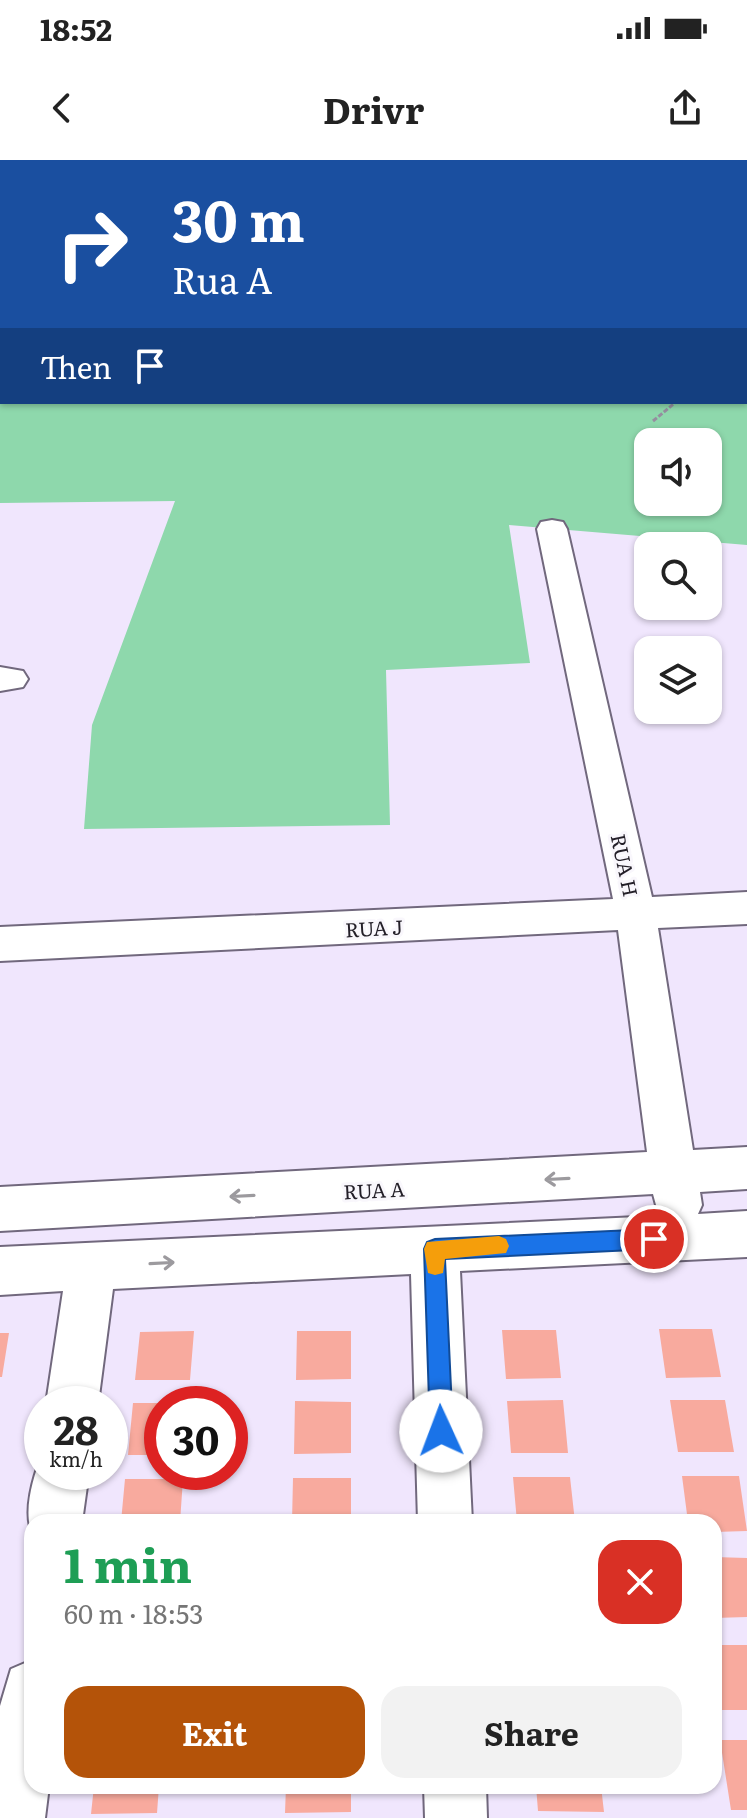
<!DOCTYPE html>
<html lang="en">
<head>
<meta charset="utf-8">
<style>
  :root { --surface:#fff; --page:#f2f2f2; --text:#222; --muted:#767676; --accent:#b45309 }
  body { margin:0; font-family:Literata,serif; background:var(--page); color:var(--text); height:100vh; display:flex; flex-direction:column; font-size:30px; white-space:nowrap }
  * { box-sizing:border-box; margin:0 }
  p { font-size:26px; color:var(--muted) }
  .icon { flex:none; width:44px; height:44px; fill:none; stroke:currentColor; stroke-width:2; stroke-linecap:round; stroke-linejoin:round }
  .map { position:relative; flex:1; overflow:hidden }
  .drawer { position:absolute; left:24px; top:1354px; width:698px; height:280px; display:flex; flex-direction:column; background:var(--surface); border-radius:24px; box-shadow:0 2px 6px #0004 }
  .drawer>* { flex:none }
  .guide { position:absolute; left:0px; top:0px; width:748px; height:244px; box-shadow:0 2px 6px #0004; background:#1a4fa0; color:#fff; overflow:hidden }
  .fabs { position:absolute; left:634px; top:268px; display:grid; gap:16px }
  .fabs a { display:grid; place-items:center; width:88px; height:88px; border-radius:16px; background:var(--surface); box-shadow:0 2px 6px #0004; font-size:40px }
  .speed { position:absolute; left:24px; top:1226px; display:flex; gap:16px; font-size:40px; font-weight:700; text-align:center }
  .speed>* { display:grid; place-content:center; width:104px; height:104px; border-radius:50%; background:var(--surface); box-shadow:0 2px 6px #0004; line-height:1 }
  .speed small { font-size:20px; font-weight:400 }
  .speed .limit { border:12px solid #d22; background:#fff; color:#111 }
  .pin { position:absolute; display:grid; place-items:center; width:68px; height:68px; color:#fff; margin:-34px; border:4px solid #fff; border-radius:50%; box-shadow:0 2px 8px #0007 }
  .me { position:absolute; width:88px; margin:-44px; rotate:358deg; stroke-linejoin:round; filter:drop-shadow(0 0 6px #0008) }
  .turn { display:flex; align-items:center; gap:28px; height:168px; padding:0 40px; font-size:36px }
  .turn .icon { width:104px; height:104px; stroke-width:2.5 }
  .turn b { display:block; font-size:56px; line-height:68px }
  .then { display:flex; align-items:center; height:76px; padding:0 40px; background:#0003; gap:16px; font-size:30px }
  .round { display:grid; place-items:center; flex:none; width:84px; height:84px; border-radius:24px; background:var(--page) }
  .overview { display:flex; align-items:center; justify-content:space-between; height:136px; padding:0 40px }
  h1 { font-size:48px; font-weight:700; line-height:60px; color:#1e9e55 }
  .action { display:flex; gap:16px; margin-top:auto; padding:16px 40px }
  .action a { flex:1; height:92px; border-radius:24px; background:var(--accent); color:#fff; font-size:32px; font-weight:700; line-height:92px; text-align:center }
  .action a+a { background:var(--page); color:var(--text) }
  .status { display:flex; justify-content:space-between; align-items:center; height:56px; padding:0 40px; background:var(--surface); direction:ltr }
  .status svg { height:22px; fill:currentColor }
  header { display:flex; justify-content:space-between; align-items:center; height:104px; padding:0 40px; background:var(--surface); font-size:36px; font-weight:700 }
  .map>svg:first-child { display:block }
  .green { fill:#8ed8ac; fill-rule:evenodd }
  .building { fill:#f8aa9e }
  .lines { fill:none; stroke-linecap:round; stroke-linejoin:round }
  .minor-casing { stroke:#71687d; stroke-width:4 }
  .path { stroke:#958e9f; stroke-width:3; stroke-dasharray:5 2; stroke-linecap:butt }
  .minor { fill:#fff; fill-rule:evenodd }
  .oneway { stroke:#9c9a9e }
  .route { fill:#1a73e8; stroke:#114b97; stroke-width:2 }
  .slow { fill:#f59e0b }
  .labels { text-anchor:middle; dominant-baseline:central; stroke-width:6; stroke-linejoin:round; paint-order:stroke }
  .street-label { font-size:20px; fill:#231f28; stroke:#f9f7fc }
</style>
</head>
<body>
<div class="status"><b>18:52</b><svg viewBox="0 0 49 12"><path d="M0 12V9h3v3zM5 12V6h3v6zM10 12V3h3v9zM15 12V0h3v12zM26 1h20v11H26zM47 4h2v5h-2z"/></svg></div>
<header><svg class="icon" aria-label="back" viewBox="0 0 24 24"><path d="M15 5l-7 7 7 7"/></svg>Drivr<svg class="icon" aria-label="share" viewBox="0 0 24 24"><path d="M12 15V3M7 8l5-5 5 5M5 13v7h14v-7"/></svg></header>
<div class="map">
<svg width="747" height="1658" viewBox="0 0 747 1658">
  <rect width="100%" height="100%" fill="#f0e6fd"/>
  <path class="green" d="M0,0L613,2H2V242H746L747,57V385L509,365L530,503L386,510L390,665L84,669L92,565L175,341L0,343ZM648,282H708V342H648Z"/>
  <path class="building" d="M659,1169H712L721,1217L666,1218Z
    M502,1170H556L561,1218L506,1219Z
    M194,1171L190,1220H135L140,1172Z
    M297,1171H351V1219L296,1220Z
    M0,1173H9L2,1217H0Z
    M563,1240L568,1293H511L507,1241Z
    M670,1240H725L734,1292H678Z
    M295,1241L351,1242V1293L294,1294Z
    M133,1243H162V1295H128Z
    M682,1316H739L747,1371L714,1372V1362H688Z
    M513,1317H570L575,1362H517Z
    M293,1318H351V1362H292Z
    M125,1319H183L180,1362H121Z
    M714,1397L747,1398V1457L714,1458Z
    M714,1485H747V1550H716Z
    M720,1580H747V1650H731Z
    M94,1626H159L157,1653L91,1654Z
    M286,1626H351V1652L285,1653Z
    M536,1626H601L604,1652L538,1651Z"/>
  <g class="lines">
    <defs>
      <path id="minor" d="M624,0H650L651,2H625Z
        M746,39H747V53H746Z
        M552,360L563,362L567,369L652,737L747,732V764L658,768L693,990L747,987V1029L700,1032L702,1045L698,1054L747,1051V1097L460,1111L472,1362H418L411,1114L113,1129L98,1244H46L63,1131L0,1135V1087L659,1056L653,1034L0,1071V1027L647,992L618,770L0,801V767L613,739L537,369L541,362Z
        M0,507L23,511L28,519L23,527L0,531Z
        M42,1295V1312H89L82,1362H32V1373C23,1351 33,1317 42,1295Z
        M32,1500V1626H49L45,1658H0V1546L11,1509Z
        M424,1626H486L487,1658H425Z"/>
    </defs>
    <use href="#minor" class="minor-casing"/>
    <path class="path" d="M653,261L676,242"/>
    <use href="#minor" class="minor"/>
  </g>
  <defs><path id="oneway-shaft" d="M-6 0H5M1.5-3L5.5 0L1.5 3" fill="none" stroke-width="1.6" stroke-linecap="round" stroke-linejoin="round" transform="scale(2)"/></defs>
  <g class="oneway">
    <use href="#oneway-shaft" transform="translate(557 1019) rotate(177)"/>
    <use href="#oneway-shaft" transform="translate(242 1036) rotate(177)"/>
    <use href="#oneway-shaft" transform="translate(162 1103) rotate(-3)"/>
  </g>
  <path class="route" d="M654,1069L661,1072L664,1079L661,1086L654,1089L445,1099L453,1271L449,1279L441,1282L433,1279L430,1271L424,1089L427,1082L435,1079Z"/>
  <path class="slow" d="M499,1076L506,1079L509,1086L506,1093L445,1099L443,1113L435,1115L428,1113L424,1089L427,1082Z"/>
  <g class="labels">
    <g class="street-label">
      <text transform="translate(626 705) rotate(78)">RUA H</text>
      <text transform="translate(374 767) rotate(-3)">RUA J</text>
      <text transform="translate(374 1029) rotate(-3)">RUA A</text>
    </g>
  </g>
</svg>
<div class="fabs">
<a><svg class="icon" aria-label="sound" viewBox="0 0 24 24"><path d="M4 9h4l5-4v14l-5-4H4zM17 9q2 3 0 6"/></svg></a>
<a><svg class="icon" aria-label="search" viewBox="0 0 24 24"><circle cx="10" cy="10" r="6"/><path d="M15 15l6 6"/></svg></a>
<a><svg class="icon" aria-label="layers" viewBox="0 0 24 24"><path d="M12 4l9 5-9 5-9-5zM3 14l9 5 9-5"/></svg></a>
</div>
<div class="speed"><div>28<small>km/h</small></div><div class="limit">30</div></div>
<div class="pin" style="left:654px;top:1079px;background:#d93025"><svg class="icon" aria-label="arrive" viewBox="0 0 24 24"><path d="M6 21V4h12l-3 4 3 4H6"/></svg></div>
<svg class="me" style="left:441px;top:1271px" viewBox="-20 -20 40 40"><circle r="19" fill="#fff"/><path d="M0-13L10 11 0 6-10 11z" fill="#1a73e8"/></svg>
<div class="guide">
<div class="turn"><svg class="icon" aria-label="right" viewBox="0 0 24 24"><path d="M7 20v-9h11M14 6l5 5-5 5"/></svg><div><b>30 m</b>Rua A</div></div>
<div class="then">Then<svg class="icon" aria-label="arrive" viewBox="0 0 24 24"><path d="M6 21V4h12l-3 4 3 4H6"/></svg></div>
</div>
<section class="drawer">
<div class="overview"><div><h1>1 min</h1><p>60 m · 18:53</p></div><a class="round" style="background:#d93025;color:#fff"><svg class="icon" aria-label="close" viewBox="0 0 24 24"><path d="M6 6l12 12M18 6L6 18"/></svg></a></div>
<div class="action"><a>Exit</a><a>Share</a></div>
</section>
</div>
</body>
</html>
